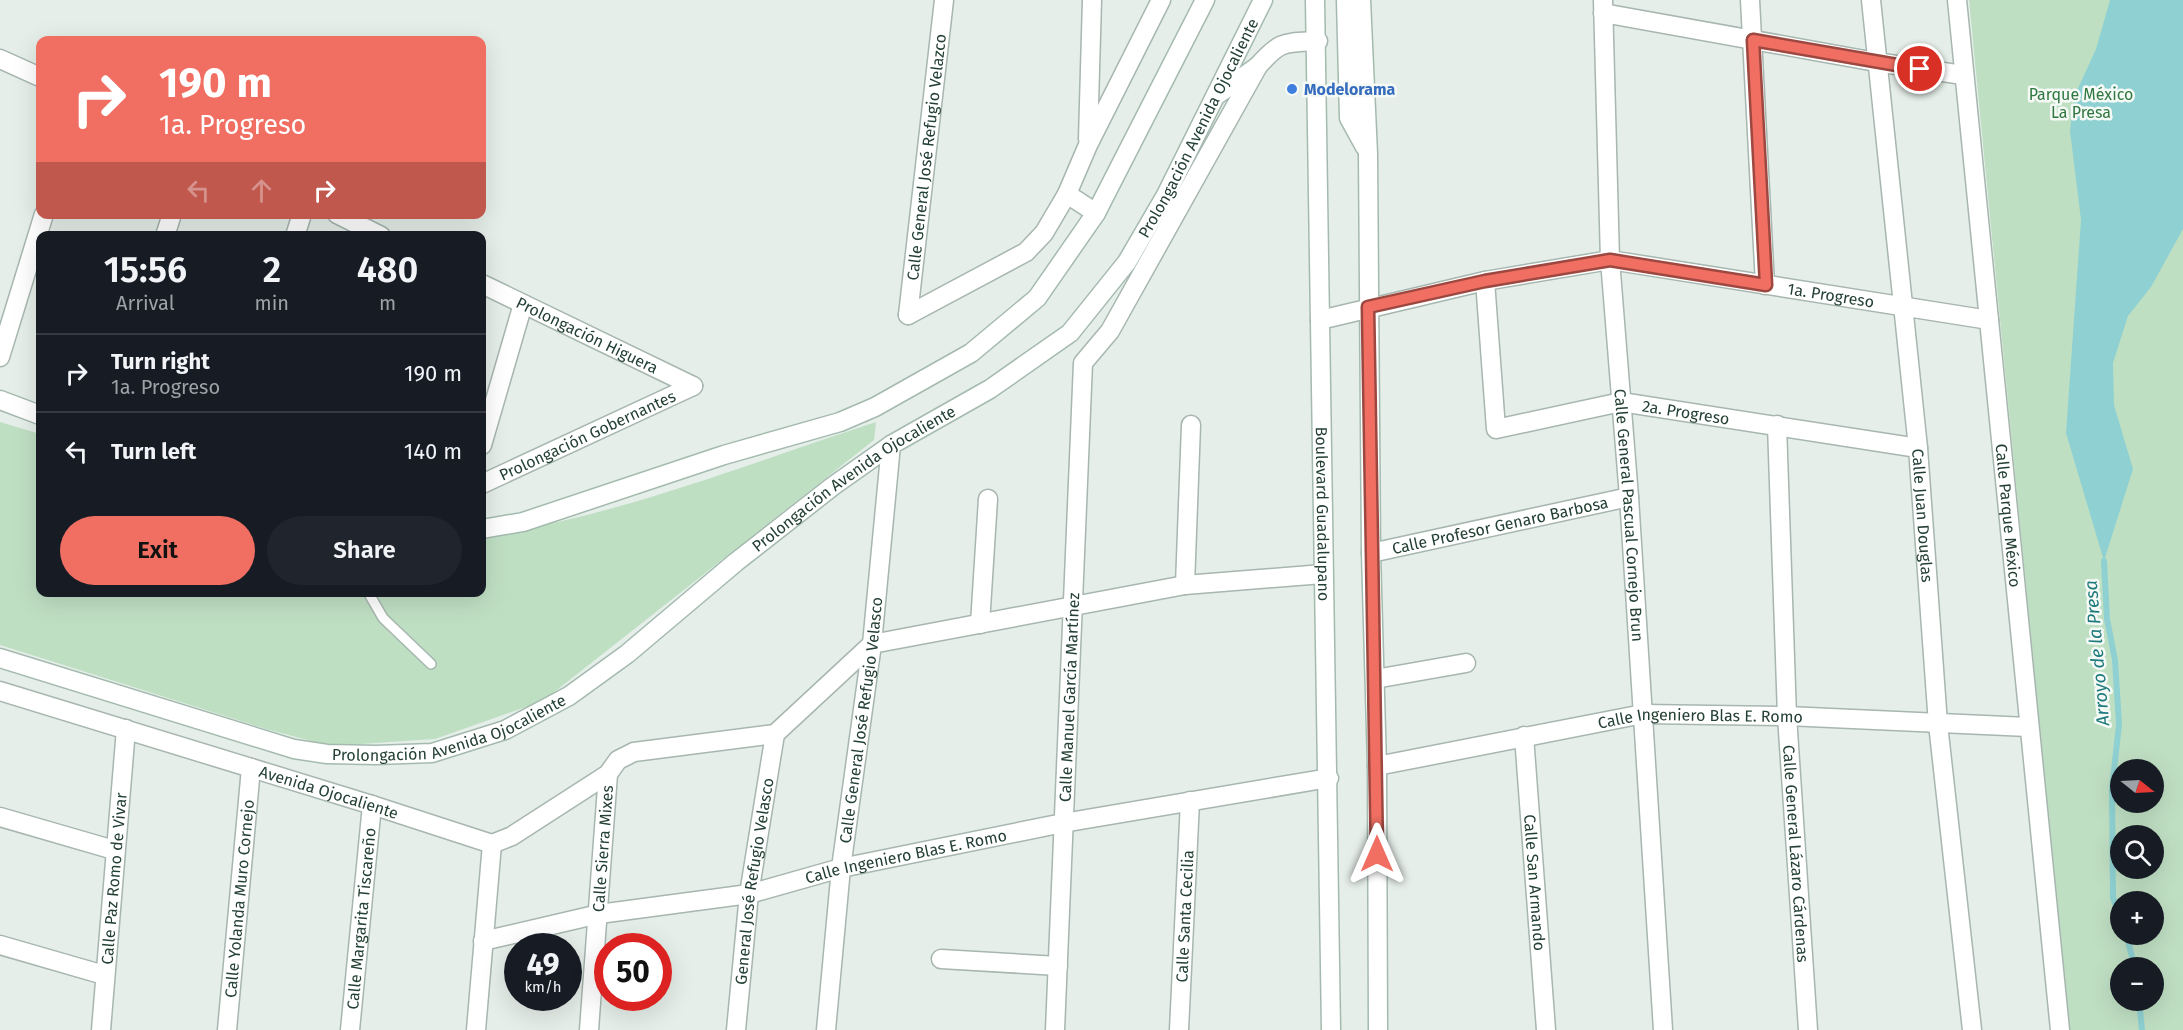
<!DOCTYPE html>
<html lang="en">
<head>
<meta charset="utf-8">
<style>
  :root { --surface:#171b24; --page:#20242c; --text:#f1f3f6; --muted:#9ea1a6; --line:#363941; --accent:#f06f62 }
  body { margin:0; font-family:"Fira Sans",sans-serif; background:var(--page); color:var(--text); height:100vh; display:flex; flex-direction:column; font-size:22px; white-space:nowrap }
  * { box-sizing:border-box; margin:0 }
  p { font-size:20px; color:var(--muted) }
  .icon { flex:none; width:33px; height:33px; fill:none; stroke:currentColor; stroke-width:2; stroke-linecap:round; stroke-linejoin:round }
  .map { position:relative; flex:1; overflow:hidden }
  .side { position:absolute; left:36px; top:231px; width:450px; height:366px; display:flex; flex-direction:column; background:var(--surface); border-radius:12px; box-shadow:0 6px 24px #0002 }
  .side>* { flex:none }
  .top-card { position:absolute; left:36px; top:36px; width:450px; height:183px; border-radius:12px; box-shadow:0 6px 24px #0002; background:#f06f62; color:#fff; overflow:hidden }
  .needle { width:39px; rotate:108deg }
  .buttons { position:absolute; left:2110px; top:759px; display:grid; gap:12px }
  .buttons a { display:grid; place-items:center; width:54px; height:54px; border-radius:50%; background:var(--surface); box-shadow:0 6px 24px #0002; font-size:30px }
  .speed { position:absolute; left:504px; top:933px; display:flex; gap:12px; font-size:30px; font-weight:700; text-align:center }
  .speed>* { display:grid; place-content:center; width:78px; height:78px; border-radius:50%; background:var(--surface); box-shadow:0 6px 24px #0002; line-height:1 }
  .speed small { font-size:15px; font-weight:400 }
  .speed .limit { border:9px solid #d22; background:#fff; color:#111 }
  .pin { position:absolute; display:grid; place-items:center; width:51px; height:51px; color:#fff; margin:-26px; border:3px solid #fff; border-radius:50%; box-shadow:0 2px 6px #0007 }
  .me { position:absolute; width:66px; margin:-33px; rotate:0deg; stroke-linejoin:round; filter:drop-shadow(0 0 4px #0008) }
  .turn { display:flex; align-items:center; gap:21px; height:126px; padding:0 24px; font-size:27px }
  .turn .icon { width:78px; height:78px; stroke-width:2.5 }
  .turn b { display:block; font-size:42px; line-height:51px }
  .lanes { display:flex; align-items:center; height:57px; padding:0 24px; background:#0003; justify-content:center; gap:30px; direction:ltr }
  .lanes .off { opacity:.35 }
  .eta { display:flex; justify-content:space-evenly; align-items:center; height:102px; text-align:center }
  .eta b { font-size:36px; font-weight:600; line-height:42px }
  .button { display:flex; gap:12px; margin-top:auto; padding:12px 24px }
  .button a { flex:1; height:69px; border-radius:36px; background:var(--accent); color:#111; font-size:24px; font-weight:600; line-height:69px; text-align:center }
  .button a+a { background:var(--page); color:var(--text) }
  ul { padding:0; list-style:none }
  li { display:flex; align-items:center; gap:18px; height:78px; padding:0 24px; border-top:2px solid var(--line) }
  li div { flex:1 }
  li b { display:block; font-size:22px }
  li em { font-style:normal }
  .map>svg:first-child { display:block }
  .green { fill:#bfdfc3; fill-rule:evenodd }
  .water { fill:#8fd1d2 }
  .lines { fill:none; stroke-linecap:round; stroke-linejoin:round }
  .stream { stroke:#8fd1d2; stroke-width:6 }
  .lane-casing { stroke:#a7b6af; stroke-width:12 }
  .street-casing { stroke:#a7b6af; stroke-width:21 }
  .secondary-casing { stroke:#a4baaf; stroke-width:21 }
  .lane { stroke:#fff; stroke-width:9 }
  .street { stroke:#fff; stroke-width:18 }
  .secondary { stroke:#fff; stroke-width:18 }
  .route-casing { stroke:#9c4840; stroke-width:15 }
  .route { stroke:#f06f62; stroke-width:10 }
  .shop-dot { fill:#3f7fe0; stroke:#f6faf7; stroke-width:2 }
  .labels { text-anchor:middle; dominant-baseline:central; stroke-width:5; stroke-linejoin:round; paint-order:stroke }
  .shop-label { font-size:16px; font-weight:bold; fill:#366cbe; stroke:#f6faf7; text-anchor:start }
  .park-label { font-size:16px; fill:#2f7740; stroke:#f6faf7 }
  .street-label { font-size:16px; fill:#244034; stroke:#f6faf7 }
  .water-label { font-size:18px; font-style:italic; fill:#1e7a7c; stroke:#f6faf7 }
</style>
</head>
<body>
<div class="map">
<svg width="2183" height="1030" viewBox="0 0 2183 1030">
  <rect width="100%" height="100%" fill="#e5eee9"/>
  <path class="green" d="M1969,0H2183V1030H2069ZM2121,770H2154V802H2121ZM2121,836H2154V868H2121ZM2121,902H2154V934H2121ZM2121,968H2154V1000H2121Z
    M0,422L40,434V592H482V536C617,517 747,464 876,422L874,440L543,701L435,739L330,746L266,729L0,645Z"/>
  <path class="water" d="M2110,0H2183V229L2151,287L2128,316L2113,363L2114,405L2133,469L2104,561L2066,433L2081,220L2070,131L2074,97L2096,49Z"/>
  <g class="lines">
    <path class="stream" d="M2104,561L2107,619L2115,660L2119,724L2112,789L2113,898L2121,920
      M2126,934L2135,968
      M2139,1000L2142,1030"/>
    <defs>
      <path id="lane" d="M368,592L383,618L431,664"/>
      <g id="street">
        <path id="s1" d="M1603,0L1610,260L1629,497L1663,1030"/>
        <path d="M1750,0L1765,285"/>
        <path id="s2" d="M1871,0L1918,448L1938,724L1972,1030"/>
        <path id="s3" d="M1957,0L2060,1030"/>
        <path d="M1603,13L1876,62L1963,75"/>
        <path d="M0,59L40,77"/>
        <path d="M1088,139L1092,0"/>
        <path d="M1067,194L1096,213"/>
        <path d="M337,214L381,236"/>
        <path d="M165,236L172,214"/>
        <path d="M295,236L302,214"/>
        <path id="s4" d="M1485,281L1496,429L1621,402L1918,448"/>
        <path id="s5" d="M482,284L693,386"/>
        <path d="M908,315L1026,252L1044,233L1067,194L1088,145L1161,0"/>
        <path id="s6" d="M908,315L944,0"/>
        <path id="s7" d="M1320,320L1485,281L1610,260L1989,320"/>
        <path d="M0,357L44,214"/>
        <path id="s8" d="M1777,425L1787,716L1808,1030"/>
        <path d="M482,445L523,304"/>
        <path id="s9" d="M482,484L693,386"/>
        <path id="s10" d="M1371,553L1629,497"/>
        <path d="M1185,585L1191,425"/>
        <path d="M980,624L988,499"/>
        <path d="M1375,679L1466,663"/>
        <path id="s11" d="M0,691L372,805L492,844L512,836L608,774L618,760L634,752L775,734L872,644L1185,585L1323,574"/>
        <path id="s12" d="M1524,736L1546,1030"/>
        <path id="s13" d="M1377,766L1643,714L1787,716L2028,727"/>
        <path d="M0,817L114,850"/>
        <path id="s14" d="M483,941L599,914L749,894L841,868L1063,823L1329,778"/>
        <path d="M0,945L104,975"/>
        <path d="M941,959L1058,966"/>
        <path id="s15" d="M101,1030L126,729"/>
        <path id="s16" d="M227,1030L251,768"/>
        <path id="s17" d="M350,1030L372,805"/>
        <path d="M476,1030L492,844"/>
        <path id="s18" d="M589,1030L608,774"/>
        <path id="s19" d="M736,1030L749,894L775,734"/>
        <path id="s20" d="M826,1030L841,868L872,644L891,445"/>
        <path id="s21" d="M1055,1030L1083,363L1110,331L1258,66C1281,40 1284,43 1318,41"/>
        <path id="s22" d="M1179,1030L1190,801"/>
      </g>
      <g id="secondary">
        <path id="s23" d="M1315,0L1331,1030"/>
        <path d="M1346,0L1349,118L1365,147"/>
        <path d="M1361,0L1368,154L1371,553L1377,766L1378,1030"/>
        <path d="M1217,95L1258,66"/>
        <path d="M0,400L40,415"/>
        <path d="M482,529L523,522L724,455L840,422L875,407L971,353L1037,298L1096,213L1205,0"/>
        <path id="s24" d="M0,658L294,749L327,754L376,755L432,753L505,730L569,696L627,654L736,562L833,486L891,445L990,389L1070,333L1127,262L1166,195L1263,0"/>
      </g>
    </defs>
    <use href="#lane" class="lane-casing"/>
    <use href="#street" class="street-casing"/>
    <use href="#secondary" class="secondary-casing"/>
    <use href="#lane" class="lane"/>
    <use href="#street" class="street"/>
    <use href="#secondary" class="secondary"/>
  </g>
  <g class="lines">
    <defs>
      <path id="route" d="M1377,854L1368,307L1485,281L1610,260L1766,285L1753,40L1920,69"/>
    </defs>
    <use href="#route" class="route-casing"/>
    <use href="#route" class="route"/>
  </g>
  <circle class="shop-dot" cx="1292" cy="89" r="6"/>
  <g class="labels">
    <g class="shop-label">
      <text x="1304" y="89">Modelorama</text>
    </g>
    <g class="park-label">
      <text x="2081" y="94">Parque México<tspan x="2081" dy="18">La Presa</tspan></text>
    </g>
    <g class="street-label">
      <text stroke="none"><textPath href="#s24" startOffset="1458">Prolongación Avenida Ojocaliente</textPath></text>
      <text stroke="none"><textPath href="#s6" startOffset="159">Calle General José Refugio Velazco</textPath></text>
      <text stroke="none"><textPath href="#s7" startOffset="520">1a. Progreso</textPath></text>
      <text stroke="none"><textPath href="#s5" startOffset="117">Prolongación Higuera</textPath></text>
      <text stroke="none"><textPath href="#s4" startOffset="342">2a. Progreso</textPath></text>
      <text stroke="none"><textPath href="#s9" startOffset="116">Prolongación Gobernantes</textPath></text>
      <text stroke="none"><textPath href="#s24" startOffset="954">Prolongación Avenida Ojocaliente</textPath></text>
      <text stroke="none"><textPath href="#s23" startOffset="514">Boulevard Guadalupano</textPath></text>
      <text stroke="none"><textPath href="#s1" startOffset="516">Calle General Pascual Cornejo Brun</textPath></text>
      <text stroke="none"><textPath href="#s2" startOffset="518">Calle Juan Douglas</textPath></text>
      <text stroke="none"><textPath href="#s3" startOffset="518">Calle Parque México</textPath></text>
      <text stroke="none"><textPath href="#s10" startOffset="132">Calle Profesor Genaro Barbosa</textPath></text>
      <text stroke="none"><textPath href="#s21" startOffset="333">Calle Manuel García Martínez</textPath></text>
      <text stroke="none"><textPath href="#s20" startOffset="312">Calle General José Refugio Velasco</textPath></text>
      <text stroke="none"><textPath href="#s13" startOffset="328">Calle Ingeniero Blas E. Romo</textPath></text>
      <text stroke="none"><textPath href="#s24" startOffset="468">Prolongación Avenida Ojocaliente</textPath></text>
      <text stroke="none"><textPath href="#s11" startOffset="344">Avenida Ojocaliente</textPath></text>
      <text stroke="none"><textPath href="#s18" startOffset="182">Calle Sierra Mixes</textPath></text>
      <text stroke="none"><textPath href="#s8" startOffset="429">Calle General Lázaro Cárdenas</textPath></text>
      <text stroke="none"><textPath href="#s14" startOffset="432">Calle Ingeniero Blas E. Romo</textPath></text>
      <text stroke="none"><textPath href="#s15" startOffset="152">Calle Paz Romo de Vivar</textPath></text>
      <text stroke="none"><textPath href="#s19" startOffset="150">General José Refugio Velasco</textPath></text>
      <text stroke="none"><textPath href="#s12" startOffset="147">Calle San Armando</textPath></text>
      <text stroke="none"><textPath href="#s16" startOffset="132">Calle Yolanda Muro Cornejo</textPath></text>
      <text stroke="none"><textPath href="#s22" startOffset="114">Calle Santa Cecilia</textPath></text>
      <text stroke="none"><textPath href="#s17" startOffset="112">Calle Margarita Tiscareño</textPath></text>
    </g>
    <g class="water-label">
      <text transform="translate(2097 653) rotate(-95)">Arroyo de la Presa</text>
    </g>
  </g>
</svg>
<div class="buttons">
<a><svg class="needle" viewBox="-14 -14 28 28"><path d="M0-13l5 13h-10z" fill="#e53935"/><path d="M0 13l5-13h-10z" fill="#9ea1a6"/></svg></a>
<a><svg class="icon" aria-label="search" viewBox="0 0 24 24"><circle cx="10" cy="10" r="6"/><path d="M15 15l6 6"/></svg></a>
<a>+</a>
<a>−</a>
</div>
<div class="speed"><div>49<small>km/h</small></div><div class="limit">50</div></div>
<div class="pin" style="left:1920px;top:69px;background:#d93025"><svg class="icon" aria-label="arrive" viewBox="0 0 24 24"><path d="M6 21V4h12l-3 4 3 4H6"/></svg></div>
<svg class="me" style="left:1377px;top:854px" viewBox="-20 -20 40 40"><path d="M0-17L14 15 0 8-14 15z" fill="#f06f62" stroke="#fff" stroke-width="4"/></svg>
<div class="top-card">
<div class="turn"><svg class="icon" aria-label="right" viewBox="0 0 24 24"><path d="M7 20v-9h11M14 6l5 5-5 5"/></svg><div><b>190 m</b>1a. Progreso</div></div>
<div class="lanes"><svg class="icon off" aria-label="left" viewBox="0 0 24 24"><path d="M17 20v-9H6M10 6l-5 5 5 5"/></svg><svg class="icon off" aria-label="ahead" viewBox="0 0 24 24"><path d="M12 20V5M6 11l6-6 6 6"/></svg><svg class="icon" aria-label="right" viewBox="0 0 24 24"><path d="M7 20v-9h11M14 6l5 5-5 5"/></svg></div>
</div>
<section class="side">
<div class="eta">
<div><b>15:56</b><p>Arrival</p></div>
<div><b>2</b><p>min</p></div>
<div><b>480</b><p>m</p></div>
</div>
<ul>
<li><svg class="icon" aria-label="right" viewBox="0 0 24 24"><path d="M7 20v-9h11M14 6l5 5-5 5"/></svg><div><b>Turn right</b><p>1a. Progreso</p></div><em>190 m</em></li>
<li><svg class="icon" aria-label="left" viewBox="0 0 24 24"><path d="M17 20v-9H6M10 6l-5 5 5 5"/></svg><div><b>Turn left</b></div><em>140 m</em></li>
</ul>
<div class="button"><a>Exit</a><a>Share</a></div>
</section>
</div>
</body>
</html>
